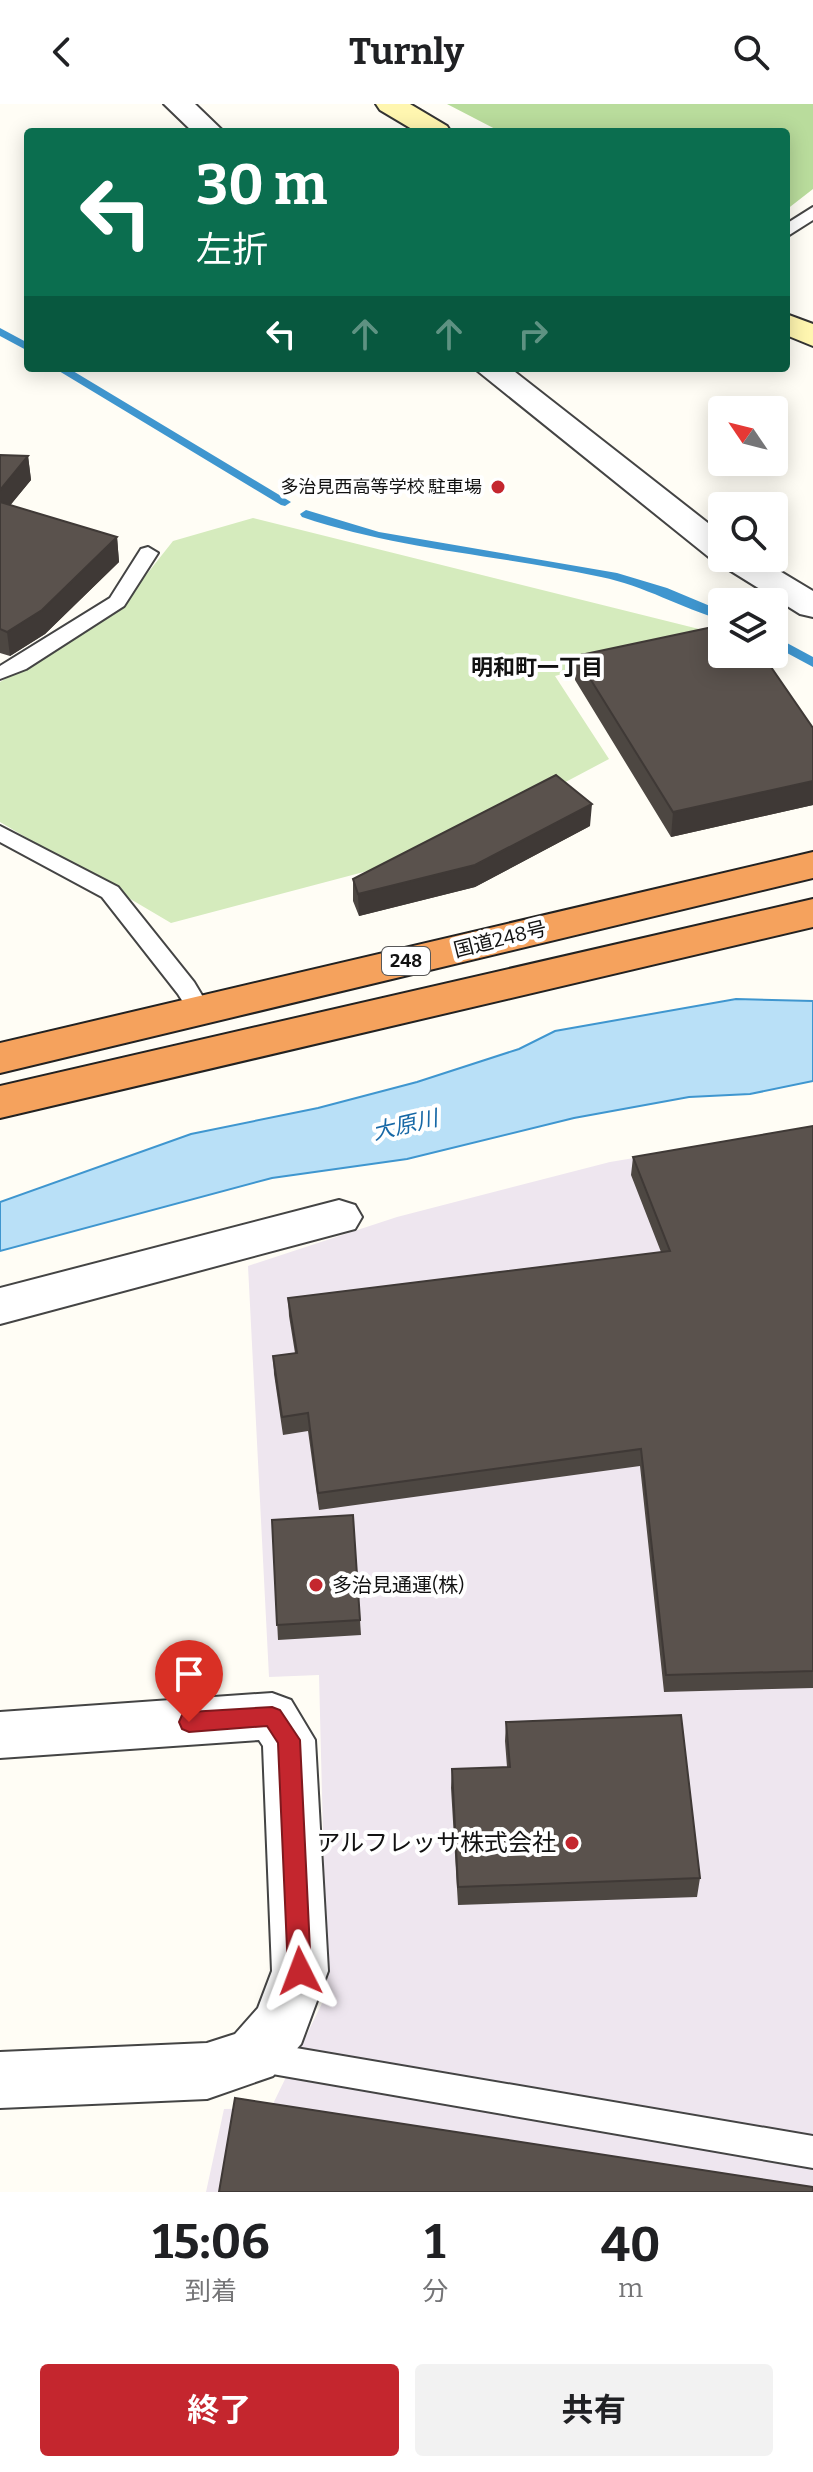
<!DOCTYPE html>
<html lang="ja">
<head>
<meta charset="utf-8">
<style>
  :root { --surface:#fff; --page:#f2f2f2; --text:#202124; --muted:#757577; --accent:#c4262e }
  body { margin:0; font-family:Bitter,"Noto Sans JP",serif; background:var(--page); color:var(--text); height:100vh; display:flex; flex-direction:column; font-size:30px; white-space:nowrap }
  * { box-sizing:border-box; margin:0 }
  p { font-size:26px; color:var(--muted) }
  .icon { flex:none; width:44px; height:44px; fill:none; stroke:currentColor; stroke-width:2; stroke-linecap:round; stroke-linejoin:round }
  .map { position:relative; height:2088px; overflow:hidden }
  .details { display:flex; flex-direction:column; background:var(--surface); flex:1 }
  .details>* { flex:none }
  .hud { position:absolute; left:24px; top:24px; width:766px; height:244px; border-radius:8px; box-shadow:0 4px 20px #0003; background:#0b6e4f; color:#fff; overflow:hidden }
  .needle { width:52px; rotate:305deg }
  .tools { position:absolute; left:708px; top:292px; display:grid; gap:16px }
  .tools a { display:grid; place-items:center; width:80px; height:80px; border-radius:8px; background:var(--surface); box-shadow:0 4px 20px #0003; font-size:40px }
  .pin { position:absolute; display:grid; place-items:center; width:68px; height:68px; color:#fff; margin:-82px -34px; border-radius:50% 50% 50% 0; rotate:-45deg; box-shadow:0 0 8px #0007 }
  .pin .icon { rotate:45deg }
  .me { position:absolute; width:88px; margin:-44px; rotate:357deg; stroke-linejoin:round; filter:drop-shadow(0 0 6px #0008) }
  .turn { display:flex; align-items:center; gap:28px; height:168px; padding:0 40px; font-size:36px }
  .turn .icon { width:104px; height:104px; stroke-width:2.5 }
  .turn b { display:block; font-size:56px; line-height:68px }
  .lanes { display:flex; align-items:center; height:76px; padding:0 40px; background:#0003; justify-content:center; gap:40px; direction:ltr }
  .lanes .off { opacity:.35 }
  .eta { display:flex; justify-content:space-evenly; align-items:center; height:136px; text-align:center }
  .eta b { font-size:48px; font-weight:700; line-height:56px }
  .button { display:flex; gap:16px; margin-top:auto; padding:16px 40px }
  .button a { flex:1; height:92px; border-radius:8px; background:var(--accent); color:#fff; font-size:32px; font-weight:700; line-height:92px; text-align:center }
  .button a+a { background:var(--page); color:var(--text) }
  header { display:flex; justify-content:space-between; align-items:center; height:104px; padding:0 40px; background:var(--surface); font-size:36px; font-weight:700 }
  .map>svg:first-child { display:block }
  .industrial { fill:#eee6ef }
  .green { fill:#d5ebbd }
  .forest { fill:#b9dc9c }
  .water { fill:#b9e0f7; stroke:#3f96cf; stroke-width:2 }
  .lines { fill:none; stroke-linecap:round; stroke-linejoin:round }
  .stream { fill:#3f96cf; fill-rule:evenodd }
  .lane-casing { stroke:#444; stroke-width:4 }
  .street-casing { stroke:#444; stroke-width:4 }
  .secondary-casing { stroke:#333; stroke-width:4 }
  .highway-casing { stroke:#222; stroke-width:4 }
  .lane { fill:#fff; fill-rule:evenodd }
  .street { fill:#fff; fill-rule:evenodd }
  .secondary { fill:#fff6b0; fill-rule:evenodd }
  .highway { fill:#f5a25d; fill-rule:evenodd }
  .wall { fill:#4d4742 }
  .shaded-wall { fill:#3f3936 }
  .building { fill:#5a524d; stroke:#3f3936; stroke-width:2 }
  .route { fill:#c4262e; stroke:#7f191e; stroke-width:2 }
  .poi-dot { fill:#c4262e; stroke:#fff; stroke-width:3 }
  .labels { text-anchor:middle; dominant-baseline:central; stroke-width:8; stroke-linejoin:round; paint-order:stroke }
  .far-poi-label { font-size:18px; fill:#111; stroke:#fff; text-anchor:end }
  .shield { fill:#fff; stroke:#585858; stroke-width:2 }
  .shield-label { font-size:18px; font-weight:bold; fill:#111 }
  .street-label { font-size:20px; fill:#111; stroke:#fff }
  .poi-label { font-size:20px; fill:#111; stroke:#fff; text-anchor:start }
  .neighbourhood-label { font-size:22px; font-weight:bold; fill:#111; stroke:#fff }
  .water-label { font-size:22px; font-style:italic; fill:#1768a6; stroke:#fff }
  .near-poi-label { font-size:24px; fill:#111; stroke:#fff; text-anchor:end }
</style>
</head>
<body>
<header><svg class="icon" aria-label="back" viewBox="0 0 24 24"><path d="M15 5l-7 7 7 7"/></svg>Turnly<svg class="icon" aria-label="search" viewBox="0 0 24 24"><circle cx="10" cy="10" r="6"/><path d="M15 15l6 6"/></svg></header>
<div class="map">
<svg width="813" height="2088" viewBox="0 0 813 2088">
  <rect width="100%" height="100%" fill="#fffdf5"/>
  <path class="industrial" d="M813,1024V2088H206L224,2005L271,2004L327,1889L319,1571L269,1573L248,1162L397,1113L610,1058Z"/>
  <path class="green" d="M253,414L711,528L555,572L609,655L428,751L171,819L0,718V578L116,509L173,437Z"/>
  <path class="forest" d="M447,0H813V85L786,106V28H501Z"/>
  <path class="water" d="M736,895L813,897V977L750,990L689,993L574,1014L407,1055L272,1074L0,1147V1098L191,1030L318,1004L417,978L519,945L555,927Z"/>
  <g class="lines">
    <path class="stream" d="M0,224L28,239V247L0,232Z
      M54,264H68L291,398L285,402L281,401Z
      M306,406L379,428L617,469L667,484L722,507V516C681,504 645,482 601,473C501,451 399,446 302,413L300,410Z
      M774,532L813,553V563L774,542Z"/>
    <defs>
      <path id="lane" d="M813,103V116L786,133V120Z
        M148,443L158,449L124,502L26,565L0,575V562L110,494L141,445Z
        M0,722L118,783L194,878L212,908L209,914H193L178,890L102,793L0,738Z
        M255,1937L813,2032V2064L255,1967L244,1963L239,1952L244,1941Z"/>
      <path id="street" d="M164,0H195L224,28H193Z
        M474,264H510L722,430V454H758L813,487V513L800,510L710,454Z
        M339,1096L355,1101L362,1113L355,1125L0,1220V1184Z
        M272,1589L291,1596L315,1636L328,1867L301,1940L273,1972L207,1995L0,2004V1948L207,1939L235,1930L258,1904L272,1867L263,1642L259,1636L0,1654V1608Z"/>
      <path id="secondary" d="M376,0H410L447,22L451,28H417L380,6Z
        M786,210L813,220V242L786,231Z"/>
      <path id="highway" d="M813,748V774L0,969V939Z
        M813,795V823L0,1014V982Z"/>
    </defs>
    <use href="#lane" class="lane-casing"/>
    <use href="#street" class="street-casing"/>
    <use href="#secondary" class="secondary-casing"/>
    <use href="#highway" class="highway-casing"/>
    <use href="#lane" class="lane"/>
    <use href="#street" class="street"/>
    <use href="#secondary" class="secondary"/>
    <use href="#highway" class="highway"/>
  </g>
  <path class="wall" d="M0,351L28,352L31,376L10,401L117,433L119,458L45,530L10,552L0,549Z
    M576,552L813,624V701L671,733L575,576Z
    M590,722L475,783L359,812L353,797V775Z
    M813,1022V1584L664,1588L640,1362L319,1406L308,1327L283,1331L274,1270L273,1252L295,1249L289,1212L288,1194L661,1148L631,1071L633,1053Z
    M272,1416L360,1516L361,1531L278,1536Z
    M506,1618L700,1774L697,1793L458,1801L451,1684L452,1665L507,1663L505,1637Z"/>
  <path class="shaded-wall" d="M28,352L31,376L0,414V386Z
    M117,433L119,458L45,530L10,552L7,528Z
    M813,677V701L671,733L673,708Z
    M592,700L590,722L475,783L359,812L358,790Z"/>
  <path class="building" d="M0,351L28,352L0,386Z
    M0,398L117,433L42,506L7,528L0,525Z
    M722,521V550H762L813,624V677L673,708L576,552Z
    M556,671L592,700L475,761L358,790L353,775Z
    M813,1022V1567L666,1571L641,1345L318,1389L308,1309L282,1313L273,1252L297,1249L288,1194L670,1147L633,1053Z
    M353,1411L360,1516L277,1521L272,1416Z
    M681,1611L700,1774L458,1783L452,1665L510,1663L506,1618Z
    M235,1994L813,2083V2088H219Z"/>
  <path class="route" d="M272,1603L280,1606L300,1636L311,1867L308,1875L300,1878L291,1875L288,1867L278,1639L267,1622L189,1628L182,1625L179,1618L182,1611L189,1608Z"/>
  <g class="poi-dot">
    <circle cx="498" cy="383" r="8"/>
    <circle cx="316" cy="1481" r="8"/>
    <circle cx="572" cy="1739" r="8"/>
  </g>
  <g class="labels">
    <g class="far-poi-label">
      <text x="482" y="383">多治見西高等学校 駐車場</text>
    </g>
    <rect class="shield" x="382" y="843" width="48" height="28" rx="6"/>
    <g class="shield-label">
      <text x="406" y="857">248</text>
    </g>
    <g class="street-label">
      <text transform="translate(500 835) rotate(-14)">国道248号</text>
    </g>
    <g class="poi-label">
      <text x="332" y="1481">多治見通運(株)</text>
    </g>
    <g class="neighbourhood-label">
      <text x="537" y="563">明和町一丁目</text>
    </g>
    <g class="water-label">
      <text transform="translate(405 1021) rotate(-13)">大原川</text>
    </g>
    <g class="near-poi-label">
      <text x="556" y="1739">アルフレッサ株式会社</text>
    </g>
  </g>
</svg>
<div class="tools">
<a><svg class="needle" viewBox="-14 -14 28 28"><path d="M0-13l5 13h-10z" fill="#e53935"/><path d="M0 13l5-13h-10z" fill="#757577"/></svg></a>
<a><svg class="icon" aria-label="search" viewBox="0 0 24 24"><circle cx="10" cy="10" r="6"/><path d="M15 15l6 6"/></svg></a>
<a><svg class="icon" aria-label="layers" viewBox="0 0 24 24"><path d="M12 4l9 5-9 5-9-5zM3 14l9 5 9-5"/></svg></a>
</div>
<div class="pin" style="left:189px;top:1618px;background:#d93025"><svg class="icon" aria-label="arrive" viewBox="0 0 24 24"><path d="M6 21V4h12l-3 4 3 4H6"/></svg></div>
<svg class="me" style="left:300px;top:1867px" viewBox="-20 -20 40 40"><path d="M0-17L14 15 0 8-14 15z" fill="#c4262e" stroke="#fff" stroke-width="4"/></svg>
<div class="hud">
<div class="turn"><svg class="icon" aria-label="left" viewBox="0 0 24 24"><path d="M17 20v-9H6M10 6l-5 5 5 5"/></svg><div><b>30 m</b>左折</div></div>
<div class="lanes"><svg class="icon" aria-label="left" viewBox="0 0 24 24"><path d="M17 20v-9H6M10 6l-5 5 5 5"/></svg><svg class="icon off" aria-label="ahead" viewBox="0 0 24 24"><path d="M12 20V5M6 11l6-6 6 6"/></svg><svg class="icon off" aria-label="ahead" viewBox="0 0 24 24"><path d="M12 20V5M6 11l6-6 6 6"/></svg><svg class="icon off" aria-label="right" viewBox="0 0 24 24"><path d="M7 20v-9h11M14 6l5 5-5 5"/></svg></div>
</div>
</div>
<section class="details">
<div class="eta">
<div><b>15:06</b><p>到着</p></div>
<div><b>1</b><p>分</p></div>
<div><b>40</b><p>m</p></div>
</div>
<div class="button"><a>終了</a><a>共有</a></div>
</section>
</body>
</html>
